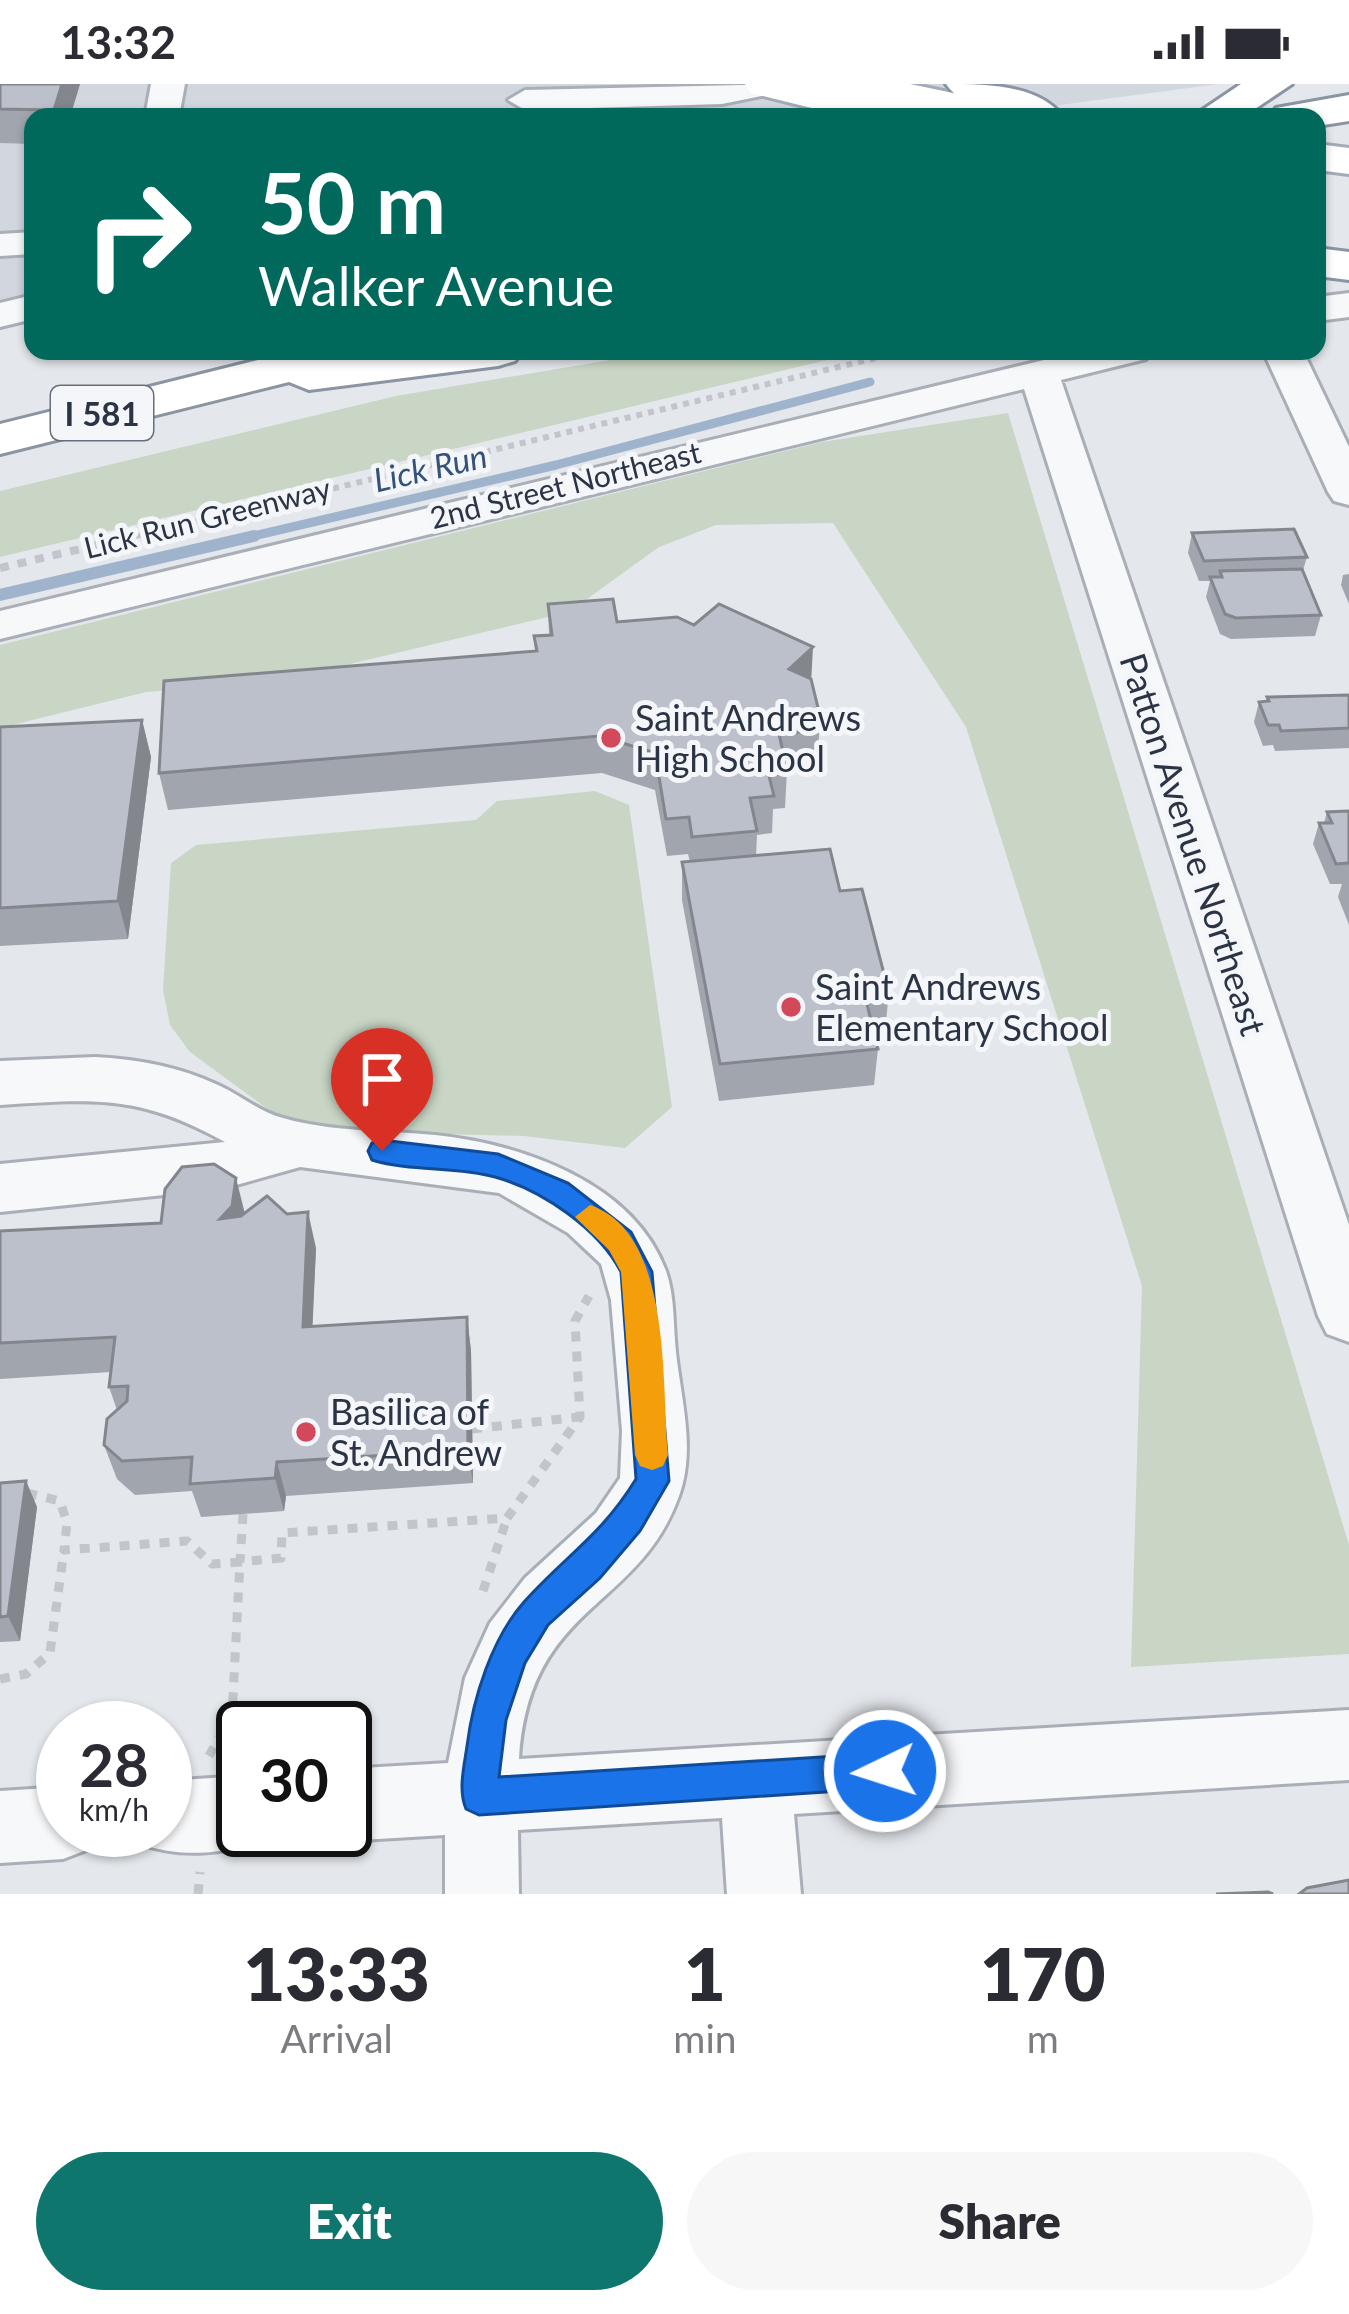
<!DOCTYPE html>
<html lang="en">
<head>
<meta charset="utf-8">
<style>
  :root { --surface:#fff; --page:#f7f7f7; --text:#2b2b33; --muted:#7c7c81; --accent:#0f766e }
  body { margin:0; font-family:Lato,sans-serif; background:var(--page); color:var(--text); height:100vh; display:flex; flex-direction:column; font-size:45px; white-space:nowrap }
  * { box-sizing:border-box; margin:0 }
  p { font-size:39px; color:var(--muted) }
  .icon { flex:none; width:66px; height:66px; fill:none; stroke:currentColor; stroke-width:2; stroke-linecap:round; stroke-linejoin:round }
  .map { position:relative; height:1810px; overflow:hidden }
  .sheet { display:flex; flex-direction:column; background:var(--surface); flex:1 }
  .sheet>* { flex:none }
  .top-card { position:absolute; left:24px; top:24px; width:1302px; height:252px; border-radius:24px; box-shadow:0 3px 9px #0004; background:#00695c; color:#fff; overflow:hidden }
  .speed { position:absolute; left:36px; top:1617px; display:flex; gap:24px; font-size:60px; font-weight:700; text-align:center }
  .speed>* { display:grid; place-content:center; width:156px; height:156px; border-radius:50%; background:var(--surface); box-shadow:0 3px 9px #0004; line-height:1 }
  .speed small { font-size:30px; font-weight:400 }
  .speed .limit { border:6px solid #111; border-radius:18px; background:#fff; color:#111 }
  .pin { position:absolute; display:grid; place-items:center; width:102px; height:102px; color:#fff; margin:-123px -51px; border-radius:50% 50% 50% 0; rotate:-45deg; box-shadow:0 0 12px #0007 }
  .pin .icon { rotate:45deg }
  .me { position:absolute; width:132px; margin:-66px; rotate:266deg; stroke-linejoin:round; filter:drop-shadow(0 0 9px #0008) }
  .turn { display:flex; align-items:center; gap:42px; height:252px; padding:0 36px; font-size:54px }
  .turn .icon { width:156px; height:156px; stroke-width:2.5 }
  .turn b { display:block; font-size:84px; line-height:102px }
  .eta { display:flex; justify-content:space-evenly; align-items:center; height:204px; text-align:center }
  .eta b { font-size:72px; font-weight:800; line-height:84px }
  .cta { display:flex; gap:24px; margin-top:auto; padding:24px 36px }
  .cta a { flex:1; height:138px; border-radius:72px; background:var(--accent); color:#fff; font-size:48px; font-weight:800; line-height:138px; text-align:center }
  .cta a+a { background:var(--page); color:var(--text) }
  .status { display:flex; justify-content:space-between; align-items:center; height:84px; padding:0 60px; background:var(--surface); direction:ltr }
  .status svg { height:33px; fill:currentColor }
  .map>svg:first-child { display:block }
  .built { fill:#d2d6de }
  .green { fill:#c9d6c5 }
  .lines { fill:none; stroke-linecap:round; stroke-linejoin:round }
  .stream-far1 { stroke:#9fb4cc; stroke-width:9 }
  .stream { stroke:#9fb4cc; stroke-width:12 }
  .minor-casing { stroke:#a9aeb7; stroke-width:6 }
  .major-casing { stroke:#a3abb8; stroke-width:6 }
  .highway-casing { stroke:#8b94a3; stroke-width:6 }
  .path-far2 { stroke:#c2c5cb; stroke-width:6; stroke-dasharray:6 6; stroke-linecap:butt }
  .path-far1 { stroke:#c2c5cb; stroke-width:8; stroke-dasharray:9 9; stroke-linecap:butt }
  .path { stroke:#c2c5cb; stroke-width:9; stroke-dasharray:10 10; stroke-linecap:butt }
  .minor { fill:#f7f8fa; fill-rule:evenodd }
  .major { fill:#fff; fill-rule:evenodd }
  .highway { fill:#fff; fill-rule:evenodd }
  .wall { fill:#a1a5ae }
  .shaded-wall { fill:#83868d }
  .building { fill:#bbc0ca; stroke:#83868d; stroke-width:3 }
  .route { fill:#1a73e8; stroke:#114b97; stroke-width:3 }
  .slow { fill:#f59e0b }
  .poi-dot { fill:#d1495b; stroke:#f4f6f9; stroke-width:4.5 }
  .labels { text-anchor:middle; dominant-baseline:central; stroke-width:10; stroke-linejoin:round; paint-order:stroke }
  .far-street-label { font-size:30px; fill:#2b3445; stroke:#f4f6f9 }
  .shield { fill:#f4f6f9; stroke:#676e7b; stroke-width:3 }
  .shield-label { font-size:33px; font-weight:bold; fill:#2b3445 }
  .far-water-label { font-size:33px; font-style:italic; fill:#34527a; stroke:#f4f6f9 }
  .poi-label { font-size:36px; fill:#2b3445; stroke:#f4f6f9; text-anchor:start }
  .street-label { font-size:36px; fill:#2b3445; stroke:#f4f6f9 }
</style>
</head>
<body>
<div class="status"><b>13:32</b><svg viewBox="0 0 49 12"><path d="M0 12V9h3v3zM5 12V6h3v6zM10 12V3h3v9zM15 12V0h3v12zM26 1h20v11H26zM47 4h2v5h-2z"/></svg></div>
<div class="map">
<svg width="1349" height="1810" viewBox="0 0 1349 1810">
  <rect width="100%" height="100%" fill="#e4e7ec"/>
  <path class="built" d="M0,0H1219L968,33H33V236L0,243Z"/>
  <path class="green" d="M664,267H865L0,473V407L396,312Z
    M1008,329L1349,1461V1570L1131,1583L1142,1202L966,643L833,439L716,441L659,463L569,528L274,598L146,608L0,644V561L822,358Z
    M595,707L629,721L672,1023L625,1064L524,1052L328,1047L273,1029L190,968L170,941L163,906L171,779L196,761L476,736L497,717Z"/>
  <g class="lines">
    <path class="stream-far1" d="M241,455L556,381L870,298"/>
    <path class="stream" d="M0,511L254,452"/>
    <defs>
      <path id="minor" d="M151,0H185L179,33H145Z
        M791,0L786,7L722,20L525,26L508,16L525,6Z
        M33,148V170L0,172V150Z
        M1349,209V233L1317,237V213Z
        M33,211V235L0,243V219Z
        M1081,267H1152L1146,275L1061,296L1349,1141V1258L1327,1250L1318,1232L1024,305L0,555V527Z
        M1263,267H1303L1349,363V421L1334,417L1328,408Z
        M95,973C137,975 180,983 218,1001C240,1011 260,1028 283,1034C331,1048 385,1046 435,1051C521,1060 633,1098 666,1187C675,1213 673,1241 676,1268C681,1315 696,1366 679,1412C638,1527 529,1519 519,1675L1349,1626V1696L794,1730L801,1810H727L722,1734L518,1746L519,1810H445V1751L345,1757L319,1746H345V1685L448,1679L465,1594L490,1539L525,1494L596,1429L620,1394L622,1347L611,1216L601,1180L568,1149L499,1109L300,1083L222,1105L0,1128V1080L225,1058C139,1010 95,1015 0,1021V977Z
        M243,1692V1746H272L269,1754C229,1770 179,1775 139,1759L134,1746H165V1697Z
        M63,1703V1746H96L89,1765L63,1775L0,1779V1707Z"/>
      <path id="major" d="M745,0H910L1025,24L1031,33H949L908,24L911,33H848L751,9Z
        M1317,60L1349,64V90L1317,86Z"/>
      <path id="highway" d="M946,0C983,0 1039,0 1063,33C1026,33 970,34 946,0Z
        M1241,0H1292L1243,33H1192Z
        M1349,11V37L1317,42V33H1270L1276,24Z
        M1317,164L1349,168V196L1317,192Z
        M294,267H522L515,277L498,282L309,306L289,298L0,370V340Z"/>
    </defs>
    <use href="#minor" class="minor-casing"/>
    <use href="#major" class="major-casing"/>
    <use href="#highway" class="highway-casing"/>
    <path class="path-far2" d="M123,455L905,267"/>
    <path class="path-far1" d="M0,484L135,452"/>
    <path class="path" d="M472,1345L579,1333
      M27,1409L60,1417L67,1439L64,1466L187,1457L212,1480L240,1478L232,1632L206,1677
      M243,1430L240,1478L281,1474L282,1449L507,1434L580,1333L575,1237L589,1212
      M483,1507L507,1434
      M0,1595L26,1590L50,1569L64,1466
      M198,1810L200,1788"/>
    <use href="#minor" class="minor"/>
    <use href="#major" class="major"/>
    <use href="#highway" class="highway"/>
  </g>
  <path class="wall" d="M0,0H80L70,33H33V60L0,59Z
    M1192,449L1307,473L1303,486L1321,531L1315,552L1231,555L1220,550L1206,513L1210,497H1199L1188,469Z
    M1349,490V520L1341,501L1343,491Z
    M548,520L617,538L811,596L820,632L818,670L799,671L798,685L787,686L785,724L773,725L772,749L757,751L756,772L840,807L889,909L885,946L874,947L878,965L874,1001L719,1017L682,816V778H690L688,770L667,772L655,706L602,689L168,726L159,689L535,567L534,552L549,551Z
    M1349,611V664L1275,667L1273,661L1263,662L1254,638L1259,618L1266,617L1267,613Z
    M142,636L151,673L128,855L0,862V643Z
    M1349,727V841L1338,813L1342,800H1330L1313,760L1319,739H1324L1327,728Z
    M245,1129L316,1164L312,1242L467,1233L471,1267L473,1399L286,1412L284,1427L201,1433L192,1407L135,1411L117,1395L104,1361L117,1326L109,1303L111,1288L0,1295V1147L161,1139Z
    M26,1397L37,1423L20,1557L0,1558V1399Z"/>
  <path class="shaded-wall" d="M62,0H80L70,33H55L54,26Z
    M813,563L811,600L789,585Z
    M142,636L151,673L128,855L118,817Z
    M236,1094L245,1130L241,1158L220,1135Z
    M308,1128L316,1164L311,1277L303,1243Z
    M467,1233L471,1267L473,1399L468,1366Z
    M277,1378L286,1412L284,1427L275,1394Z
    M26,1397L37,1423L20,1557L8,1532Z"/>
  <path class="building" d="M0,0H62L54,26L0,25Z
    M1294,445L1307,473L1204,477L1192,449Z
    M1302,485L1321,531L1236,534L1225,530L1210,493H1222L1220,487Z
    M613,515L617,538L677,533L694,541L719,520L813,563L789,585L811,595L820,632L797,634L800,648L779,650L787,686L768,688L774,712L750,714L757,747L692,753L689,733L666,735L655,669L600,652L159,689L164,597L537,567L534,552L552,551L548,520Z
    M1349,611V644L1281,647L1279,641H1268L1259,618L1269,617L1267,613Z
    M142,636L118,817L0,824V643Z
    M1349,727V779L1336,780L1319,739H1332L1327,728Z
    M830,765L840,807L862,805L889,909L865,912L878,965L720,980L682,778Z
    M214,1080L236,1094L232,1122L220,1135L241,1132L267,1112L287,1130L308,1128L303,1243L467,1233L468,1366L277,1378L275,1394L190,1400L192,1373L122,1377L104,1361L107,1335L127,1317L128,1302L109,1303L115,1253L0,1259V1147L161,1139L165,1105L182,1083Z
    M26,1397L8,1532L0,1533V1399Z
    M1349,1796V1810H1299L1307,1804Z
    M1268,1808L1273,1810H1216Z"/>
  <path class="route" d="M382,1056L498,1070L568,1099L631,1148L652,1188L669,1397L640,1447L600,1494L548,1541L525,1579L506,1636L499,1693L885,1669L897,1674L903,1687L897,1699L885,1704L479,1731L466,1725C458,1706 464,1683 467,1662C473,1614 492,1554 524,1518C565,1472 601,1452 636,1395L621,1188C599,1145 542,1106 495,1093C455,1082 411,1088 372,1076L368,1067L372,1059Z"/>
  <path class="slow" d="M590,1121C673,1149 661,1299 668,1371L663,1382L652,1386L640,1382L635,1371L621,1188L609,1166L575,1133Z"/>
  <g class="poi-dot">
    <circle cx="611" cy="654" r="12"/>
    <circle cx="791" cy="923" r="12"/>
    <circle cx="306" cy="1348" r="12"/>
  </g>
  <g class="labels">
    <g class="far-street-label">
      <text transform="translate(565 400) rotate(-14)">2nd Street Northeast</text>
      <text transform="translate(207 433) rotate(-14)">Lick Run Greenway</text>
    </g>
    <rect class="shield" x="51" y="302" width="102" height="54" rx="9"/>
    <g class="shield-label">
      <text x="102" y="329">I 581</text>
    </g>
    <g class="far-water-label">
      <text transform="translate(430 383) rotate(-13)">Lick Run</text>
    </g>
    <g class="poi-label">
      <text x="635" y="633">Saint Andrews<tspan x="635" dy="41">High School</tspan></text>
      <text x="815" y="902">Saint Andrews<tspan x="815" dy="41">Elementary School</tspan></text>
      <text x="330" y="1327">Basilica of<tspan x="330" dy="41">St. Andrew</tspan></text>
    </g>
    <g class="street-label">
      <text transform="translate(1194 760) rotate(72)">Patton Avenue Northeast</text>
    </g>
  </g>
</svg>
<div class="speed"><div>28<small>km/h</small></div><div class="limit">30</div></div>
<div class="pin" style="left:382px;top:1067px;background:#d93025"><svg class="icon" aria-label="arrive" viewBox="0 0 24 24"><path d="M6 21V4h12l-3 4 3 4H6"/></svg></div>
<svg class="me" style="left:885px;top:1687px" viewBox="-20 -20 40 40"><circle r="17" fill="#1a73e8" stroke="#fff" stroke-width="3"/><path d="M0-11L8 9 0 5-8 9z" fill="#fff"/></svg>
<div class="top-card">
<div class="turn"><svg class="icon" aria-label="right" viewBox="0 0 24 24"><path d="M7 20v-9h11M14 6l5 5-5 5"/></svg><div><b>50 m</b>Walker Avenue</div></div>
</div>
</div>
<section class="sheet">
<div class="eta">
<div><b>13:33</b><p>Arrival</p></div>
<div><b>1</b><p>min</p></div>
<div><b>170</b><p>m</p></div>
</div>
<div class="cta"><a>Exit</a><a>Share</a></div>
</section>
</body>
</html>
